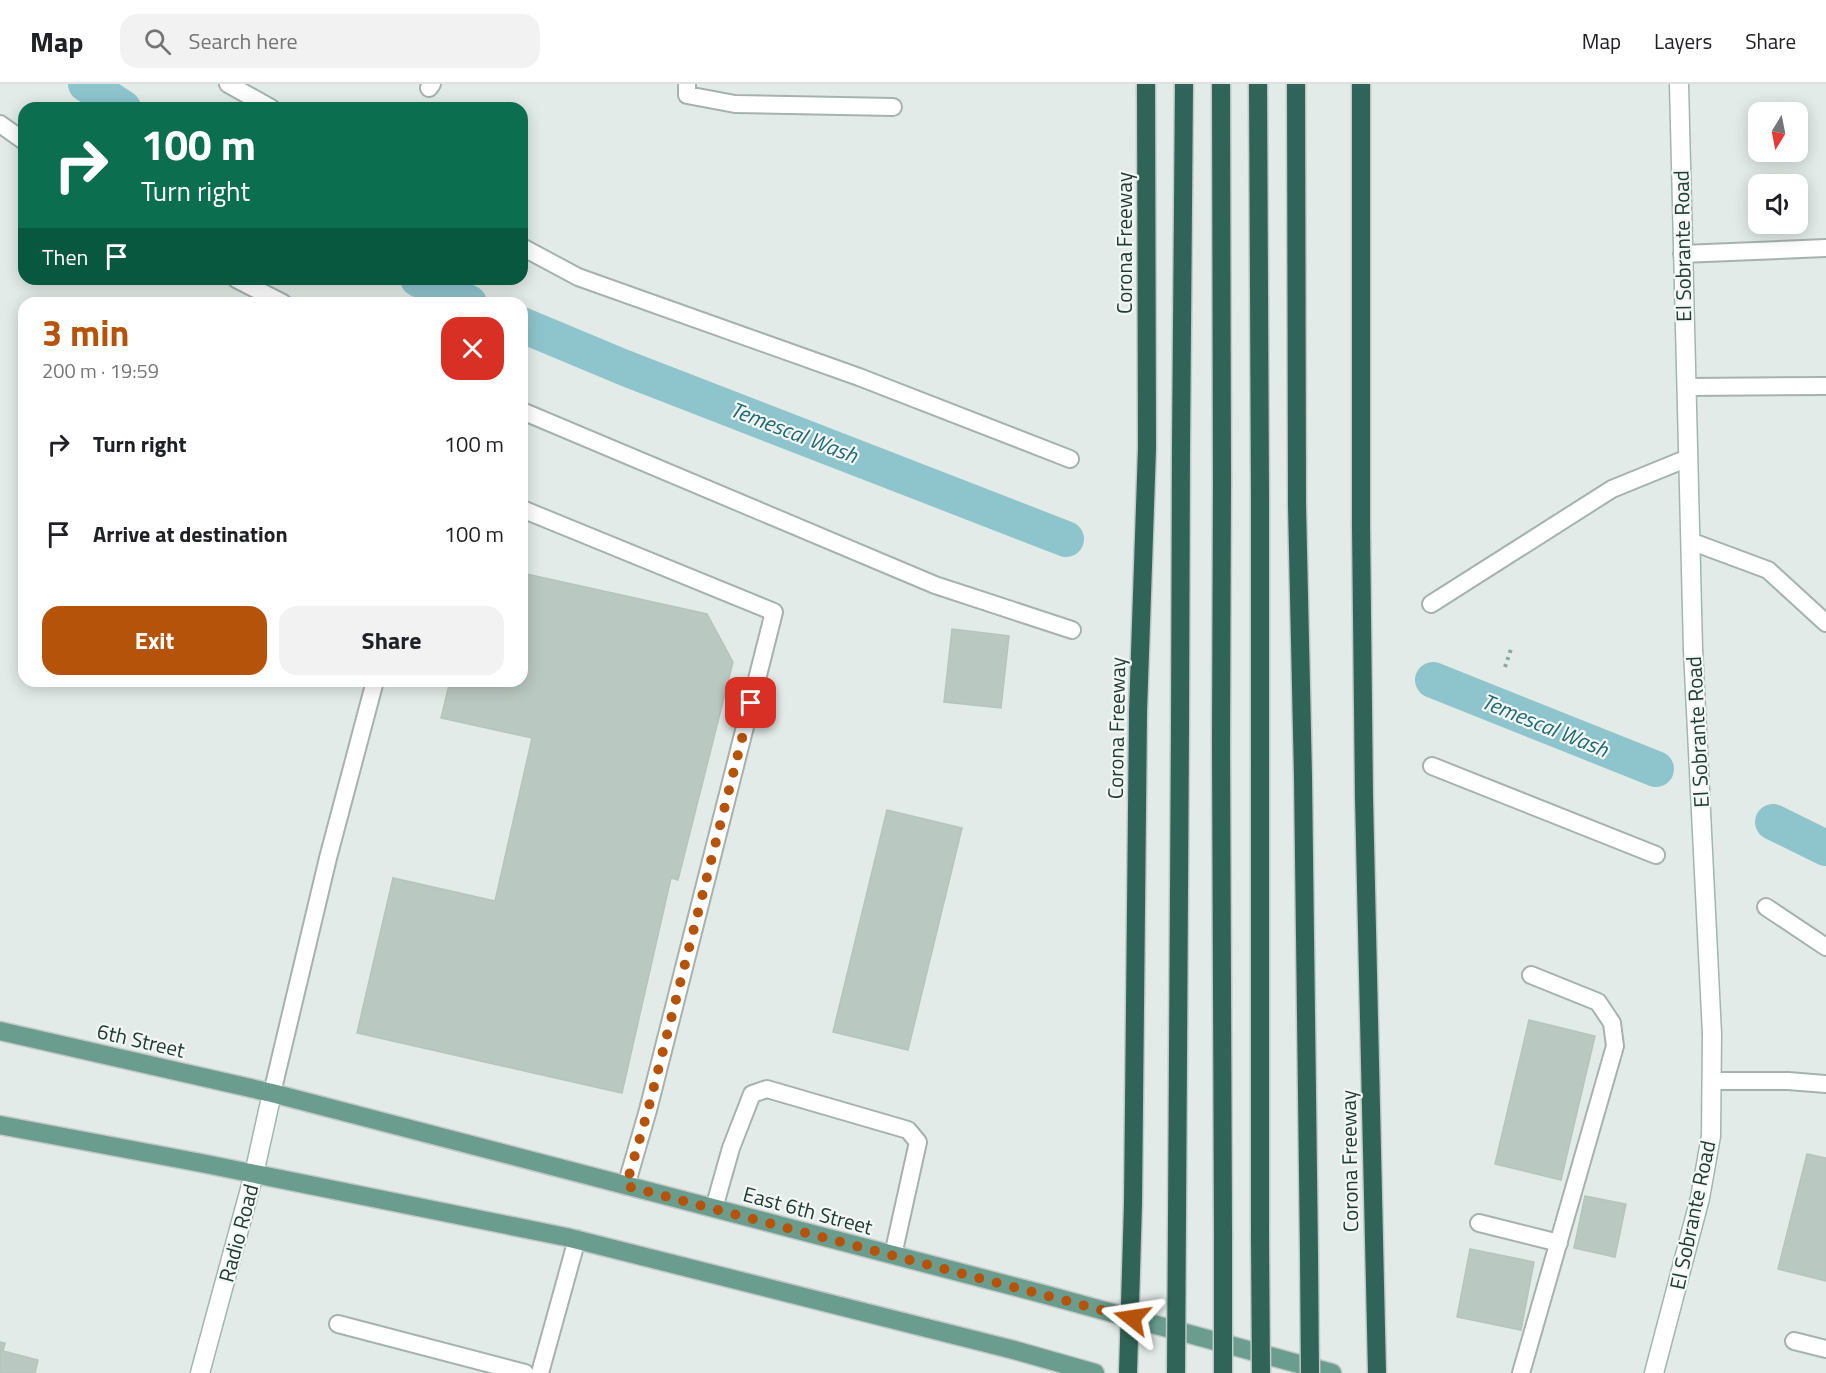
<!DOCTYPE html>
<html lang="en">
<head>
<meta charset="utf-8">
<style>
  :root { --surface:#fff; --page:#f2f2f2; --text:#202124; --muted:#757577; --line:#e0e0e0; --accent:#b45309 }
  body { margin:0; font-family:"Titillium Web",sans-serif; background:var(--page); color:var(--text); height:100vh; display:flex; flex-direction:column; font-size:22px; white-space:nowrap }
  * { box-sizing:border-box; margin:0 }
  p { font-size:20px; color:var(--muted) }
  .icon { flex:none; width:33px; height:33px; fill:none; stroke:currentColor; stroke-width:2; stroke-linecap:round; stroke-linejoin:round }
  .map { position:relative; flex:1; overflow:hidden }
  .side { position:absolute; left:18px; top:213px; width:510px; height:390px; display:flex; flex-direction:column; background:var(--surface); border-radius:18px; box-shadow:0 3px 15px #0003 }
  .side>* { flex:none }
  .top-card { position:absolute; left:18px; top:18px; width:510px; height:183px; border-radius:18px; box-shadow:0 3px 15px #0003; background:#0b6e4f; color:#fff; overflow:hidden }
  .needle { width:39px; rotate:190deg }
  .tools { position:absolute; left:1748px; top:18px; display:grid; gap:12px }
  .tools a { display:grid; place-items:center; width:60px; height:60px; border-radius:12px; background:var(--surface); box-shadow:0 3px 15px #0003; font-size:30px }
  .pin { position:absolute; display:grid; place-items:center; width:51px; height:51px; color:#fff; margin:-26px; border-radius:12px; box-shadow:0 3px 9px #0006 }
  .me { position:absolute; width:66px; margin:-33px; rotate:285deg; stroke-linejoin:round; filter:drop-shadow(0 0 4px #0008) }
  .turn { display:flex; align-items:center; gap:21px; height:126px; padding:0 24px; font-size:27px }
  .turn .icon { width:78px; height:78px; stroke-width:2.5 }
  .turn b { display:block; font-size:42px; line-height:51px }
  .then { display:flex; align-items:center; height:57px; padding:0 24px; background:#0003; gap:12px; font-size:22px }
  .round { display:grid; place-items:center; flex:none; width:63px; height:63px; border-radius:18px; background:var(--page) }
  .headline { display:flex; align-items:center; justify-content:space-between; height:102px; padding:0 24px }
  h1 { font-size:36px; font-weight:700; line-height:45px; color:var(--accent) }
  .cta { display:flex; gap:12px; margin-top:auto; padding:12px 24px }
  .cta a { flex:1; height:69px; border-radius:18px; background:var(--accent); color:#fff; font-size:24px; font-weight:700; line-height:69px; text-align:center }
  .cta a+a { background:var(--page); color:var(--text) }
  ul { padding:0; list-style:none }
  li { display:flex; align-items:center; gap:18px; height:90px; padding:0 24px }
  li div { flex:1 }
  li b { display:block; font-size:22px }
  li em { font-style:normal }
  header { display:flex; align-items:center; gap:36px; box-sizing:border-box; height:84px; padding:0 30px; background:var(--surface); border-bottom:2px solid var(--line) }
  header strong { font-size:28px }
  nav { display:flex; gap:33px; margin-inline-start:auto; font-size:21px }
  .search { width:420px; height:54px; background:var(--page); display:flex; align-items:center; gap:15px; box-sizing:border-box; padding:0 21px; border-radius:18px; color:var(--muted); font-size:22px }
  .map>svg:first-child { display:block }
  .lines { fill:none; stroke-linecap:round; stroke-linejoin:round }
  .canal { stroke:#8ec4cc; stroke-width:36 }
  .building { fill:#bac8c2; stroke:#b5c4bd; stroke-width:1.5 }
  .lane-casing { stroke:#a5b2ae; stroke-width:20 }
  .secondary-casing { stroke:#a1b6ae; stroke-width:21 }
  .primary-casing { stroke:#c1c8c6; stroke-width:21 }
  .highway-casing { stroke:#c1c8c6; stroke-width:21 }
  .path { stroke:#85ac9f; stroke-width:4; stroke-dasharray:3 4.5; stroke-linecap:butt }
  .lane { stroke:#fff; stroke-width:16 }
  .secondary { stroke:#fff; stroke-width:18 }
  .primary { stroke:#6a9d8e; stroke-width:18 }
  .highway { stroke:#316458; stroke-width:18 }
  .secondary-bridge-casing { stroke:#a1b6ae; stroke-width:21; stroke-linecap:butt }
  .highway-bridge-casing { stroke:#c1c8c6; stroke-width:21; stroke-linecap:butt }
  .secondary-bridge { stroke:#fff; stroke-width:18 }
  .highway-bridge { stroke:#316458; stroke-width:18 }
  .route { stroke:#b45309; stroke-width:10; stroke-dasharray:0 18 }
  .labels { text-anchor:middle; dominant-baseline:central; stroke-width:4.5; stroke-linejoin:round; paint-order:stroke }
  .street-label { font-size:21px; fill:#233a34; stroke:#f2f8f5 }
  .water-label { font-size:22px; font-style:italic; fill:#226772; stroke:#f2f8f5 }
</style>
</head>
<body>
<header>
<strong>Map</strong>
<div class="search"><svg class="icon" aria-label="search" viewBox="0 0 24 24"><circle cx="10" cy="10" r="6"/><path d="M15 15l6 6"/></svg>Search here</div>
<nav><a>Map</a><a>Layers</a><a>Share</a></nav>
</header>
<div class="map">
<svg width="1826" height="1289" viewBox="0 0 1826 1289">
  <rect width="100%" height="100%" fill="#e2ebe7"/>
  <g class="lines">
    <path class="canal" d="M86,0L123,24
      M418,195L469,219
      M522,241L625,284L1066,455
      M1433,596L1656,685
      M1773,738L1826,764"/>
  </g>
  <path class="building" d="M522,489L707,530L733,578L678,796L671,794L622,1009L357,949L393,794L495,817L532,654L441,634L450,597H522Z
    M952,545L1009,552L1001,624L944,618Z
    M887,726L962,744L908,966L833,948Z
    M1529,936L1595,952L1561,1096L1495,1080Z
    M1807,1070L1826,1074V1197L1778,1185Z
    M1585,1112L1626,1120L1615,1173L1574,1164Z
    M1470,1165L1534,1178L1521,1246L1457,1233Z
    M0,1258L5,1259L3,1267L38,1276L35,1289H0Z"/>
  <g class="lines">
    <defs>
      <path id="lane" d="M228,0L271,24
        M687,0V11L735,20L893,23
        M429,4L432,0
        M0,40L24,57
        M522,163L578,193L859,293L1070,375
        M1682,170L1826,164
        M236,195L283,219
        M1686,303L1826,302
        M522,327L935,501L1072,546
        M522,425L774,528L648,1026L626,1102
        M1690,457L1768,486L1826,539
        M1431,520L1612,405L1688,374
        M1432,682L1656,771
        M1766,823L1826,863
        M1711,997H1788L1826,1000
        M272,1009L328,774L375,597
        M714,1124L731,1064L752,1010L767,1005L908,1046L918,1058L893,1171
        M1479,1139L1559,1159
        M338,1240L525,1289
        M1794,1257L1826,1265
        M540,1289L577,1155
        M1521,1289L1615,962L1612,939L1598,918L1531,891"/>
      <path id="secondary" d="M1679,0L1693,566
        M200,1289L254,1090L272,1009
        M1654,1289L1700,1114L1711,1052L1712,950"/>
      <path id="primary" d="M0,947L272,1009L1043,1210L1332,1289
        M0,1041L201,1079L566,1153L1014,1266L1095,1289"/>
      <path id="highway" d="M1146,0L1147,364
        M1221,0L1222,398
        M1258,0L1260,412
        M1296,0L1297,421
        M1361,0V441
        M1181,364L1184,0
        M1221,658L1223,1148
        M1303,693L1309,1169
        M1364,713L1377,1289
        M1133,1119L1138,628
        M1177,1133L1180,644
        M1260,1155V675"/>
    </defs>
    <use href="#lane" class="lane-casing"/>
    <use href="#secondary" class="secondary-casing"/>
    <use href="#primary" class="primary-casing"/>
    <use href="#highway" class="highway-casing"/>
    <path class="path" d="M1505,583L1512,562"/>
    <use href="#lane" class="lane"/>
    <use href="#secondary" class="secondary"/>
    <use href="#primary" class="primary"/>
    <use href="#highway" class="highway"/>
    <defs>
      <path id="secondary-bridge" d="M1693,566L1712,950"/>
      <path id="highway-bridge" d="M1260,412V675
        M1297,421L1303,693
        M1361,441L1364,713
        M1138,628L1147,364
        M1180,644L1181,364
        M1221,658L1222,398
        M1260,1155L1261,1289
        M1309,1169L1310,1289
        M1128,1289L1133,1119
        M1176,1289L1177,1133
        M1223,1289V1148"/>
    </defs>
    <use href="#secondary-bridge" class="secondary-bridge-casing"/>
    <use href="#highway-bridge" class="highway-bridge-casing"/>
    <use href="#secondary-bridge" class="secondary-bridge"/>
    <use href="#highway-bridge" class="highway-bridge"/>
  </g>
  <g class="lines">
    <path class="route" d="M751,619L648,1026L626,1102L1132,1234"/>
  </g>
  <g class="labels">
    <g class="street-label">
      <text transform="translate(1124 159) rotate(-90)">Corona Freeway</text>
      <text transform="translate(1682 162) rotate(-91)">El Sobrante Road</text>
      <text transform="translate(1116 644) rotate(-89)">Corona Freeway</text>
      <text transform="translate(1697 648) rotate(-93)">El Sobrante Road</text>
      <text transform="translate(141 956) rotate(13)">6th Street</text>
      <text transform="translate(1349 1077) rotate(-91)">Corona Freeway</text>
      <text transform="translate(808 1126) rotate(15)">East 6th Street</text>
      <text transform="translate(1692 1131) rotate(-78)">El Sobrante Road</text>
      <text transform="translate(238 1149) rotate(-75)">Radio Road</text>
    </g>
    <g class="water-label">
      <text transform="translate(794 348) rotate(21)">Temescal Wash</text>
      <text transform="translate(1545 641) rotate(22)">Temescal Wash</text>
    </g>
  </g>
</svg>
<div class="tools">
<a><svg class="needle" viewBox="-14 -14 28 28"><path d="M0-13l5 13h-10z" fill="#e53935"/><path d="M0 13l5-13h-10z" fill="#757577"/></svg></a>
<a><svg class="icon" aria-label="sound" viewBox="0 0 24 24"><path d="M4 9h4l5-4v14l-5-4H4zM17 9q2 3 0 6"/></svg></a>
</div>
<div class="pin" style="left:751px;top:619px;background:#d93025"><svg class="icon" aria-label="arrive" viewBox="0 0 24 24"><path d="M6 21V4h12l-3 4 3 4H6"/></svg></div>
<svg class="me" style="left:1132px;top:1234px" viewBox="-20 -20 40 40"><path d="M0-17L14 15 0 8-14 15z" fill="#b45309" stroke="#fff" stroke-width="4"/></svg>
<div class="top-card">
<div class="turn"><svg class="icon" aria-label="right" viewBox="0 0 24 24"><path d="M7 20v-9h11M14 6l5 5-5 5"/></svg><div><b>100 m</b>Turn right</div></div>
<div class="then">Then<svg class="icon" aria-label="arrive" viewBox="0 0 24 24"><path d="M6 21V4h12l-3 4 3 4H6"/></svg></div>
</div>
<section class="side">
<div class="headline"><div><h1>3 min</h1><p>200 m · 19:59</p></div><a class="round" style="background:#d93025;color:#fff"><svg class="icon" aria-label="close" viewBox="0 0 24 24"><path d="M6 6l12 12M18 6L6 18"/></svg></a></div>
<ul>
<li><svg class="icon" aria-label="right" viewBox="0 0 24 24"><path d="M7 20v-9h11M14 6l5 5-5 5"/></svg><div><b>Turn right</b></div><em>100 m</em></li>
<li><svg class="icon" aria-label="arrive" viewBox="0 0 24 24"><path d="M6 21V4h12l-3 4 3 4H6"/></svg><div><b>Arrive at destination</b></div><em>100 m</em></li>
</ul>
<div class="cta"><a>Exit</a><a>Share</a></div>
</section>
</div>
</body>
</html>
